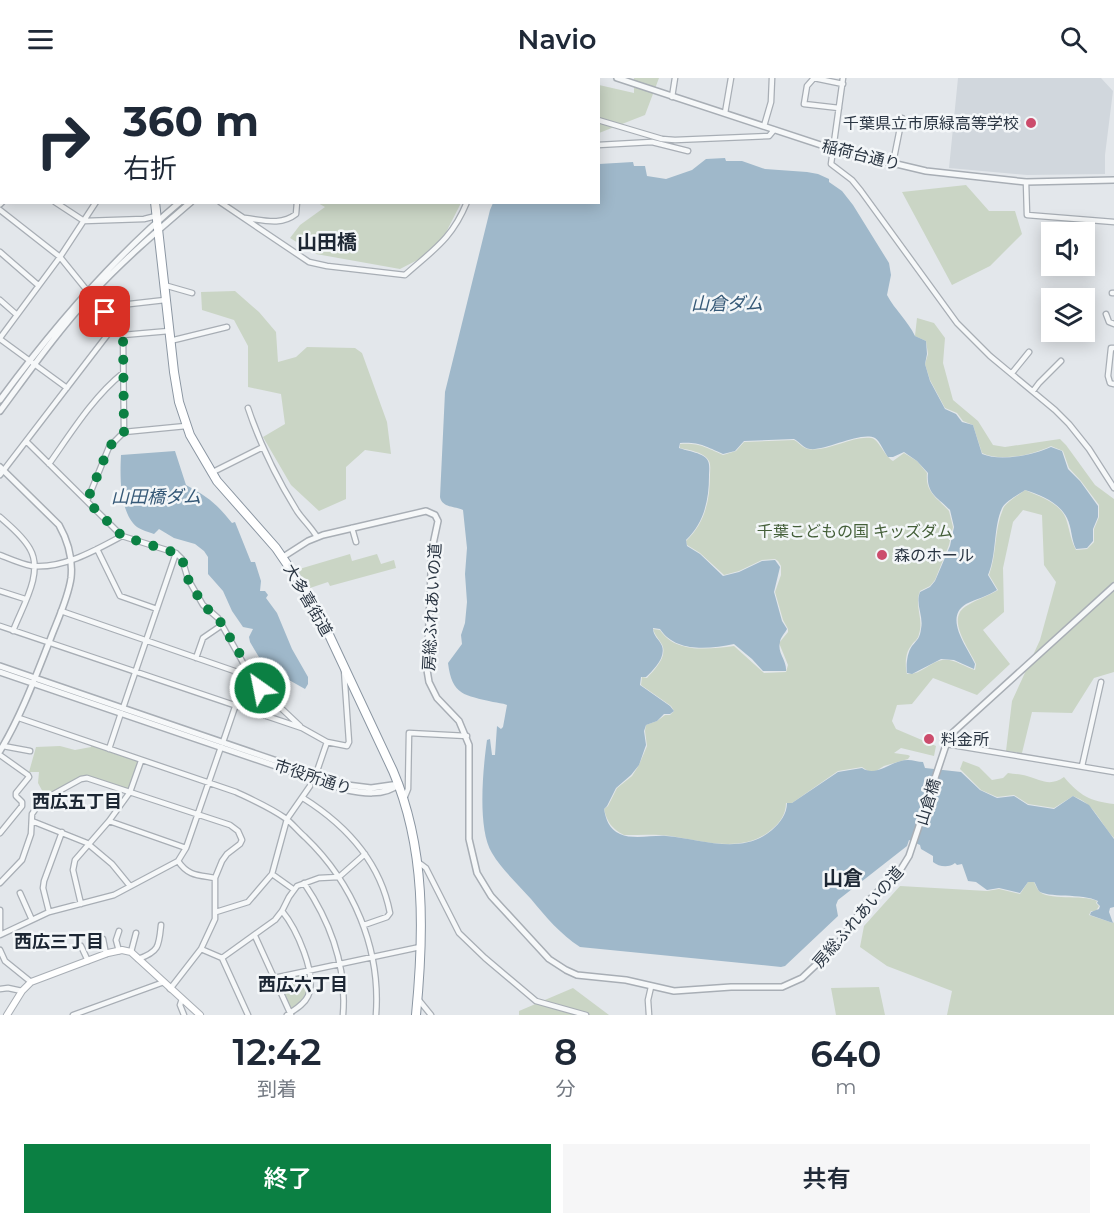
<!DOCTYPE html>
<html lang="ja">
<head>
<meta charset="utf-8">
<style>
  :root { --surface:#fff; --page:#f6f6f7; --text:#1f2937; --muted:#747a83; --accent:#0b8043 }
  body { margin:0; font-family:Montserrat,"Noto Sans JP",sans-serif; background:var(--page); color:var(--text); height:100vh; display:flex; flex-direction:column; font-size:22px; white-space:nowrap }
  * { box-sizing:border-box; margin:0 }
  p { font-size:20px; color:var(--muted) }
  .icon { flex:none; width:33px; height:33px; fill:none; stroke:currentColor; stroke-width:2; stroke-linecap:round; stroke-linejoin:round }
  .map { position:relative; height:937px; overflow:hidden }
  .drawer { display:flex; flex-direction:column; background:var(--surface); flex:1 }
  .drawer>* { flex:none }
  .guide { position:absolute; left:0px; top:0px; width:600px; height:126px; box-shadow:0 3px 15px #0003; background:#fff; color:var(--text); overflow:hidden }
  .controls { position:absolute; left:1041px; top:144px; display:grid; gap:12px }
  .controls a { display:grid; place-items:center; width:54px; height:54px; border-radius:0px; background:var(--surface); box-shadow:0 3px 15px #0003; font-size:30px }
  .pin { position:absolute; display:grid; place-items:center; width:51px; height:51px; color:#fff; margin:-26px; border-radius:12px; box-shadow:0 3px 9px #0006 }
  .me { position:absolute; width:66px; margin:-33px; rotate:327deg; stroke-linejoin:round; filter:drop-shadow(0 0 4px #0008) }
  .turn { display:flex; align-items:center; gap:21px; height:126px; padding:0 24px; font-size:27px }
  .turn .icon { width:78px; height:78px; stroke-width:2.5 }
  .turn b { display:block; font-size:42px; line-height:51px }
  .eta { display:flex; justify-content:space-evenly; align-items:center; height:102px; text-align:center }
  .eta b { font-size:36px; font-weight:600; line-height:42px }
  .primary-button { display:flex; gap:12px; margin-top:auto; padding:12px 24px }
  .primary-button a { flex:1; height:69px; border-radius:0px; background:var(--accent); color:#fff; font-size:24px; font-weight:600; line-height:69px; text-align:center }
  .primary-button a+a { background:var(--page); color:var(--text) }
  header { display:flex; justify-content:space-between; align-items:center; height:78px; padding:0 24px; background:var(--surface); font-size:27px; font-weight:600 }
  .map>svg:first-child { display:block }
  .built { fill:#d1d7dd }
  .green { fill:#cad5c5 }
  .water { fill:#9fb8ca }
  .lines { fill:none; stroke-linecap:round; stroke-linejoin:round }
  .minor-casing { stroke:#a8aeb5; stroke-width:7 }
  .tertiary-casing { stroke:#a8aeb5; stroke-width:8 }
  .secondary-casing { stroke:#a8aeb5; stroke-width:8 }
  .trunk-casing { stroke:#8b96a2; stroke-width:10 }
  .minor { stroke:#f6f8f9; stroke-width:4.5 }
  .tertiary { stroke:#f6f8f9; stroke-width:5 }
  .secondary { stroke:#fff; stroke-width:6 }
  .trunk { stroke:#fff; stroke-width:8 }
  .route { stroke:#0b8043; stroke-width:10; stroke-dasharray:0 18 }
  .poi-dot { fill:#cc4c6c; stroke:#f3f6f8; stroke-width:2 }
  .labels { text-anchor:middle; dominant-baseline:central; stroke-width:5; stroke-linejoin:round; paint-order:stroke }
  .poi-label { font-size:16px; fill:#2b3643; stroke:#f3f6f8; text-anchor:start }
  .street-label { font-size:16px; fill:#2b3643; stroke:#f3f6f8 }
  .park-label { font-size:16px; fill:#445f39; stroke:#f3f6f8 }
  .water-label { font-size:18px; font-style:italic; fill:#365977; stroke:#f3f6f8 }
  .neighbourhood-label { font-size:18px; font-weight:bold; fill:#1d2734; stroke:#f3f6f8 }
  .quarter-label { font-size:20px; font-weight:bold; fill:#1d2734; stroke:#f3f6f8 }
</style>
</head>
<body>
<header><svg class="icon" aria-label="menu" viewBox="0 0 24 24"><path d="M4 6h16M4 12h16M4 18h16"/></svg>Navio<svg class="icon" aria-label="search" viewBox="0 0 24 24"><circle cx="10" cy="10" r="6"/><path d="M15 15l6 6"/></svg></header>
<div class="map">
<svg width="1114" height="937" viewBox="0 0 1114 937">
  <rect width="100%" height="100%" fill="#e3e7eb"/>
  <path class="built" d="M958,0H1101L1113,13L1105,77V96L1027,97L949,90Z"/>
  <path class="green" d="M634,0H659L645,37L599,55V7L634,15Z
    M966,107L989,133H1015L1022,156L990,188L952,207L902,114Z
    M318,125H461L437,172L400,191L316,176L290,160L300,147L325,129Z
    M235,213L259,234L276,254L278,284L296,279L307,269L355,270L362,275L387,344L391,376L365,372L346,389V421L319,433L291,407L263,359L285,346L281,316L248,309V268L234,242L202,232L201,214Z
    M917,240L934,245L945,260L943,285L953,322L978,343L993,367L1005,369L1060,361L1066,367L1095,407L1114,421V594L1094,600L1072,635L1032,634L1022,675L1006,673L1012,623L1040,562L1056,504L1044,487L1042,437L1023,432L1013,444L1003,490L1004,534L983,552L1010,586L977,617L933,600L912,626L897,627L892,643L896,651L936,668L934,678L901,670L894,675L908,677L910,678L908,681L884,688L876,693H868L862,689L838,693L792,725H786C786,736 780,745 771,752C743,776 703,763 671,758C656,756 640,757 624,757C612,751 607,744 604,731L608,728L617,710L632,698L639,687L647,668L645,653L646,647L657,643L665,637H670L674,633L671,628L641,607L642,599L647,600C654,592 666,581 663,569C661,563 655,558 653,551L660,552C676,576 709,571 734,568L764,595L786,594L788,587L779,565L788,554V551L783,542L775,514L781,497V488L778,483L775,481L762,482L739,493L724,497L700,475L687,467L686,463C705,445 710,422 710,397C710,393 711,387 709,383C705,374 688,372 680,370V366C701,365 704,369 723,377L736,373L744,364L794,362C798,364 801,368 805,370C822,377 852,357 871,360C879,361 884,378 893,383L904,375L917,383L927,395C925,415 938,420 949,433L953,449L949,467L935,502L930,508L920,513C914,528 924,541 919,556C918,562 914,563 911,568C905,575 905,588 907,596C921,597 930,584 942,582C954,580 964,589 975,592L976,586C969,570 944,539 968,527C977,521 989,518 998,512L989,497C997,476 994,452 1003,431C1006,424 1019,417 1025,412C1041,419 1063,426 1067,444C1070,454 1071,463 1076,472L1087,471L1094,464V451L1099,439V427L1081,403L1069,390L1063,373L1051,368C1033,377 1001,384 982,375L973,347L963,343L957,335L945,330L930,302L925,286L928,276L926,263L915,258Z
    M350,476L352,483L377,476L381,486L394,482L396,490L330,508L328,504L307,511L296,492Z
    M91,667L137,682L139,685L129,711L84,697L45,718L38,705L39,694H29L36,669L60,668L75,672L91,669Z
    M963,683L979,689L992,702L1003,700L1008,695C1014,696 1021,696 1027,698C1041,702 1050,709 1064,699C1080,718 1090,723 1114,726V760C1100,745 1095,726 1073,718L1054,730L1028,726L1014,717L997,719L981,712L960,691Z
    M1028,804H1034C1035,806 1038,812 1039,813C1047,823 1082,816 1097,823L1096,825L1099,828L1096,833H1091L1089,837L1113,845L1114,844V937H947L952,913L887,888L860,869L864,848L900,808L987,813L999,811L1020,816Z
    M304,895L307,897C311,910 304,921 294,930H291L279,903Z
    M879,909L885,937H836L831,910Z
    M573,910L609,937H519V933Z"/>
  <path class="water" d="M725,80L726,83H742L765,91L807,94L818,96L829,101V104L842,113L853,127L889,185L891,197L887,217C895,232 908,243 915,258L926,263L927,276L925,286L930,303L945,331L956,336L962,344L973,347L982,376C1001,384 1033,377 1051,369L1062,373L1068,391L1080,403L1098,428V439L1093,451V463L1087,470L1076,471C1071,461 1072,450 1067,440C1059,424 1040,417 1025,412C1018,417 1006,423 1002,430C993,450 997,476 988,497L997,512C988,518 976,521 966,526C943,540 968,570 975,586L974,591L954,582L941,581L912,596L907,595C906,587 907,575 912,568C917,562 920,560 921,551C924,538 915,527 920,514L930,509L935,503L950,468L954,449L950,432C938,419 926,416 928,395L917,383L904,374L893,379H888C884,374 880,363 875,360C861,353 825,373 810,371C803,370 800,364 794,361L744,363L735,373L723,376C704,368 701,364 680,365L679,370C687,373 705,375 708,383C710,387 709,394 709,398C709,422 704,445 686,462L687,468L700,476L723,498L739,494L762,483L775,482L780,489L774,514L782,543L787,551C785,555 780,560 780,564C777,575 787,582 786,593H763L752,581L734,566C709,571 676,575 660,551L653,550C653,558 659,561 662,568C666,580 653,592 646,599H641L640,607L670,628L674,633L670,636H664L657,643L646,647L644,653L646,667L639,687L631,697L616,710L607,728L604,731C606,742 609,751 620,756C633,762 653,757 666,758C701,761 742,778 772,752C780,745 787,736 787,725H792L838,694L862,690C877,700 891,682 908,682C913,682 918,684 923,684L925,690L961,694L980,712L997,720L1014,718L1028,727L1054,731L1073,718L1089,727L1114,761V829L1110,830L1109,834L1113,845L1090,837L1091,834L1099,831L1100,828L1097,825L1098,823C1083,815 1046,820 1039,813C1038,812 1035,804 1034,804H1028L1020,815L999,810L987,812L976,804L968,803L962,786L957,787L955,785C949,790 939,789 933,784V778L921,771L920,767L909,762L907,768L838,822L836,827L838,838L785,888L781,889L580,869C560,856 546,839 531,821C518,806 502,792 492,775C477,751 483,690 487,662L490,661L492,677H495L497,648L501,651L503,649L507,627C502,625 498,625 493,624C465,617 452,618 448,585L462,566L461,557L465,545L467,524L465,496L467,470L463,432C455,428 442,430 440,419L445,314L490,132L493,125L598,124L599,86L633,84L634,88H645L647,98L666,101L692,92L706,81Z
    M175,373L186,407C208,419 216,425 232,445L235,444L251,484H255L261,503L260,513H265L268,517L266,520L277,535L292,571L308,599V606L305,611L289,602L270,595L266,591L250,564L249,559L253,551L243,549L232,533L223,513L208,496V479L204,473L195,466L174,460L159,451L154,456C149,454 141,452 137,449C119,434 120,397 121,377Z"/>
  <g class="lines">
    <defs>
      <path id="minor" d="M185,0L186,2
        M505,0L507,2
        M843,0L831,86L852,102L861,113L957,245L990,278L1055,332L1069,346L1089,371L1114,410
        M26,2V0
        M195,2L197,0
        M672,19L675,0
        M839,30L804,26L807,8L814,0L843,6
        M0,31L2,32
        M725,35L731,0
        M0,36L2,37
        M598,42L662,61L675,62L769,58L774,52
        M764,48L771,24L772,0
        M598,67L652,64L688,73
        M893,85L902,40
        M0,89L2,90
        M1026,104L1027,137L1114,144
        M55,124L84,143L144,141L156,138
        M220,124L309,184L327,188L405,197C433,172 452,161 467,124
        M0,132L60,179L123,257L124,354
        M245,140C263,142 281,148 296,136L297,124
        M0,174L38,207
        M164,207L192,215
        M1112,215H1114
        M0,222L17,237
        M104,234L112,228L165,222
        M1106,236L1109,244L1114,246
        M123,257L169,253
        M0,260L60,179L96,124
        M0,261L67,310
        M170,263L227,249
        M1114,270H1111L1108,298L1110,305L1114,306
        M1012,295L1029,274
        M1033,313L1039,305L1061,283
        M248,330C260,366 277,401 297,433C303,442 311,449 317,459
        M26,363L122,458L176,475L182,481L188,501L203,527L218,540L246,590V597L223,664
        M49,386C71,355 93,319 123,295
        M211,395L263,369
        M0,397L115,247
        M87,423L109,369L124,354L186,348
        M0,439C10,448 23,458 30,471C44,495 22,529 13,553
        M352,450L356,464
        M97,471L120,518L157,531
        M0,477C10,481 21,486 32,488C63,491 96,472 122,458
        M0,513L25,521
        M61,533L246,597L300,648
        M0,548L302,650L327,664L347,668L349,664L344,592
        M196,580L203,560L222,547
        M123,630L176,475
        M19,640L236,714C253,722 269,729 285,740C292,745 298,753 305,759C353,805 381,870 376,937
        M946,666L1114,694
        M3,668L30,673
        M109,671L121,635
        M0,677L28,697L29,699L16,715V718L22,724V728L0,755
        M1082,688L1101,604
        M316,696L327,664
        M303,720C346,747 380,783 390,835L387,839L364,847
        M404,721L408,711L409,655L467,658
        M32,743L87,765L112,786L130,808
        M109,743L186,770
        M178,783C188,798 198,797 215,800
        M418,784L426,790L459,855L485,880L536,923L586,937
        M272,796L293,811
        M0,805L22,782L31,756L32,736L41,723L81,701L87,700L230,747L238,753L242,762L240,766L227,776L222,783L215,800V841L201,871L170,911
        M304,805C331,845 347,888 343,937
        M20,815L32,842
        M81,826L73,792L75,782L109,743L130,714L141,683
        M0,832V853
        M282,833C296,850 318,897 308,918C304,927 294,932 287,937
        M49,834L43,810L44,803L62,754
        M216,834L248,824L272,796L287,741L310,708
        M0,857L49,834L114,817L178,783L186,770L221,669
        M255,858L291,937
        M103,861L106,876
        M81,868L88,883
        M201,871L222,880L248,937
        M0,872L5,883L31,904
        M119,873L116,862L119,853
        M131,874L136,855
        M222,880L275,842L282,833L289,819L297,808L319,800L339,799L365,776
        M138,881C159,874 159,868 161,847
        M274,900L420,869
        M0,911L8,910L22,913
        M182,921L180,927L184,937
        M418,921L431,937
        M73,937L164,904
        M649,937L648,922L651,909"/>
      <path id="tertiary" d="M617,0L833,71L926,93L1026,104L1114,102
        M81,2L82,0
        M369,2L372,0
        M386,2L389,0
        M0,126L2,124
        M0,322C53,250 111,182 180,124
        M0,333C29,294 57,254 90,218C121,184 156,154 191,124
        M0,389L59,447C68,463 73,481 71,500C68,521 57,543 50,562C35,600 21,638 0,673
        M283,479L308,463L323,457L426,433L435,437L438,443L432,471L427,592L429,604L437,620L459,643L469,667V761L477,795L491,818L549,881L566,892L577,897L626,902L674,913L731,909H782L802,900L837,867L868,823L901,791L909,778L949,658L1114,508
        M0,588L347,707L371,710L399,706
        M0,594L343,711C361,715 384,719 399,706"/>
      <path id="secondary" d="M7,937L22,913L31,904L108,875L122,872L131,874L200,937"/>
      <path id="trunk" d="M159,2L160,0
        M155,124L174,294L179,324L190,357L217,403L276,470L308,517L323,544L393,693C426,770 424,855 416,937"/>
    </defs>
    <use href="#minor" class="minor-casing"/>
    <use href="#tertiary" class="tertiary-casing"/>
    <use href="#secondary" class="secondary-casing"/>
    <use href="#trunk" class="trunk-casing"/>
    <use href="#minor" class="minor"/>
    <use href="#tertiary" class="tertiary"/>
    <use href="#secondary" class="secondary"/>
    <use href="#trunk" class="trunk"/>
  </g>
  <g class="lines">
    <path class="route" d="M105,234L123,257L124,354L109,369L87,423L122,458L176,475L182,481L188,501L203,527L218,540L243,581L246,597L260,610"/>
  </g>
  <g class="poi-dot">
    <circle cx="1031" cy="45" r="6"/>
    <circle cx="882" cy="477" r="6"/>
    <circle cx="929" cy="661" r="6"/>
  </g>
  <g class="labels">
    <g class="poi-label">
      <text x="1019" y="45" text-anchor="end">千葉県立市原緑高等学校</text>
      <text x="894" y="477">森のホール</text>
      <text x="941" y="661">料金所</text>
    </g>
    <g class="street-label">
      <text transform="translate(861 77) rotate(14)">稲荷台通り</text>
      <text transform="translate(308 522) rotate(60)">大多喜街道</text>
      <text transform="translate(432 529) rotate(-87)">房総ふれあいの道</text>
      <text transform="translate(313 699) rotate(18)">市役所通り</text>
      <text transform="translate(928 724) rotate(-73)">山倉橋</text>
      <text transform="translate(858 839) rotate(-49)">房総ふれあいの道</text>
    </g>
    <g class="park-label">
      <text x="855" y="453">千葉こどもの国 キッズダム</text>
    </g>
    <g class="water-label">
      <text x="727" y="226">山倉ダム</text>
      <text x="156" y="419">山田橋ダム</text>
    </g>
    <g class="neighbourhood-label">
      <text x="77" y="724">西広五丁目</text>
      <text x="59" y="864">西広三丁目</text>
      <text x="303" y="907">西広六丁目</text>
    </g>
    <g class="quarter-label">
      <text x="327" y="164">山田橋</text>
      <text x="843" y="800">山倉</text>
    </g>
  </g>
</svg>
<div class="controls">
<a><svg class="icon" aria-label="sound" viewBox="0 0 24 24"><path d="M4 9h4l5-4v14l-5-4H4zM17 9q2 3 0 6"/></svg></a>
<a><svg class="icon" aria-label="layers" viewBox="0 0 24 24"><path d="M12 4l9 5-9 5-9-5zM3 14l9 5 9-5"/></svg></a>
</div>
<div class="pin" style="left:105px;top:234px;background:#d93025"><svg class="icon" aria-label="arrive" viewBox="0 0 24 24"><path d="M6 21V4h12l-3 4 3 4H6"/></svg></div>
<svg class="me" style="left:260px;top:610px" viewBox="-20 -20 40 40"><circle r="17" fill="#0b8043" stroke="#fff" stroke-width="3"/><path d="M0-11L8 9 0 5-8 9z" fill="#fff"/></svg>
<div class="guide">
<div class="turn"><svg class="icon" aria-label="right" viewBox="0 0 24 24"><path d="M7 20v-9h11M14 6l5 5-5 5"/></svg><div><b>360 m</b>右折</div></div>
</div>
</div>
<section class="drawer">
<div class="eta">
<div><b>12:42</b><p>到着</p></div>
<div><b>8</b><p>分</p></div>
<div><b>640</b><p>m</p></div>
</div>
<div class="primary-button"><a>終了</a><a>共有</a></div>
</section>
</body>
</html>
